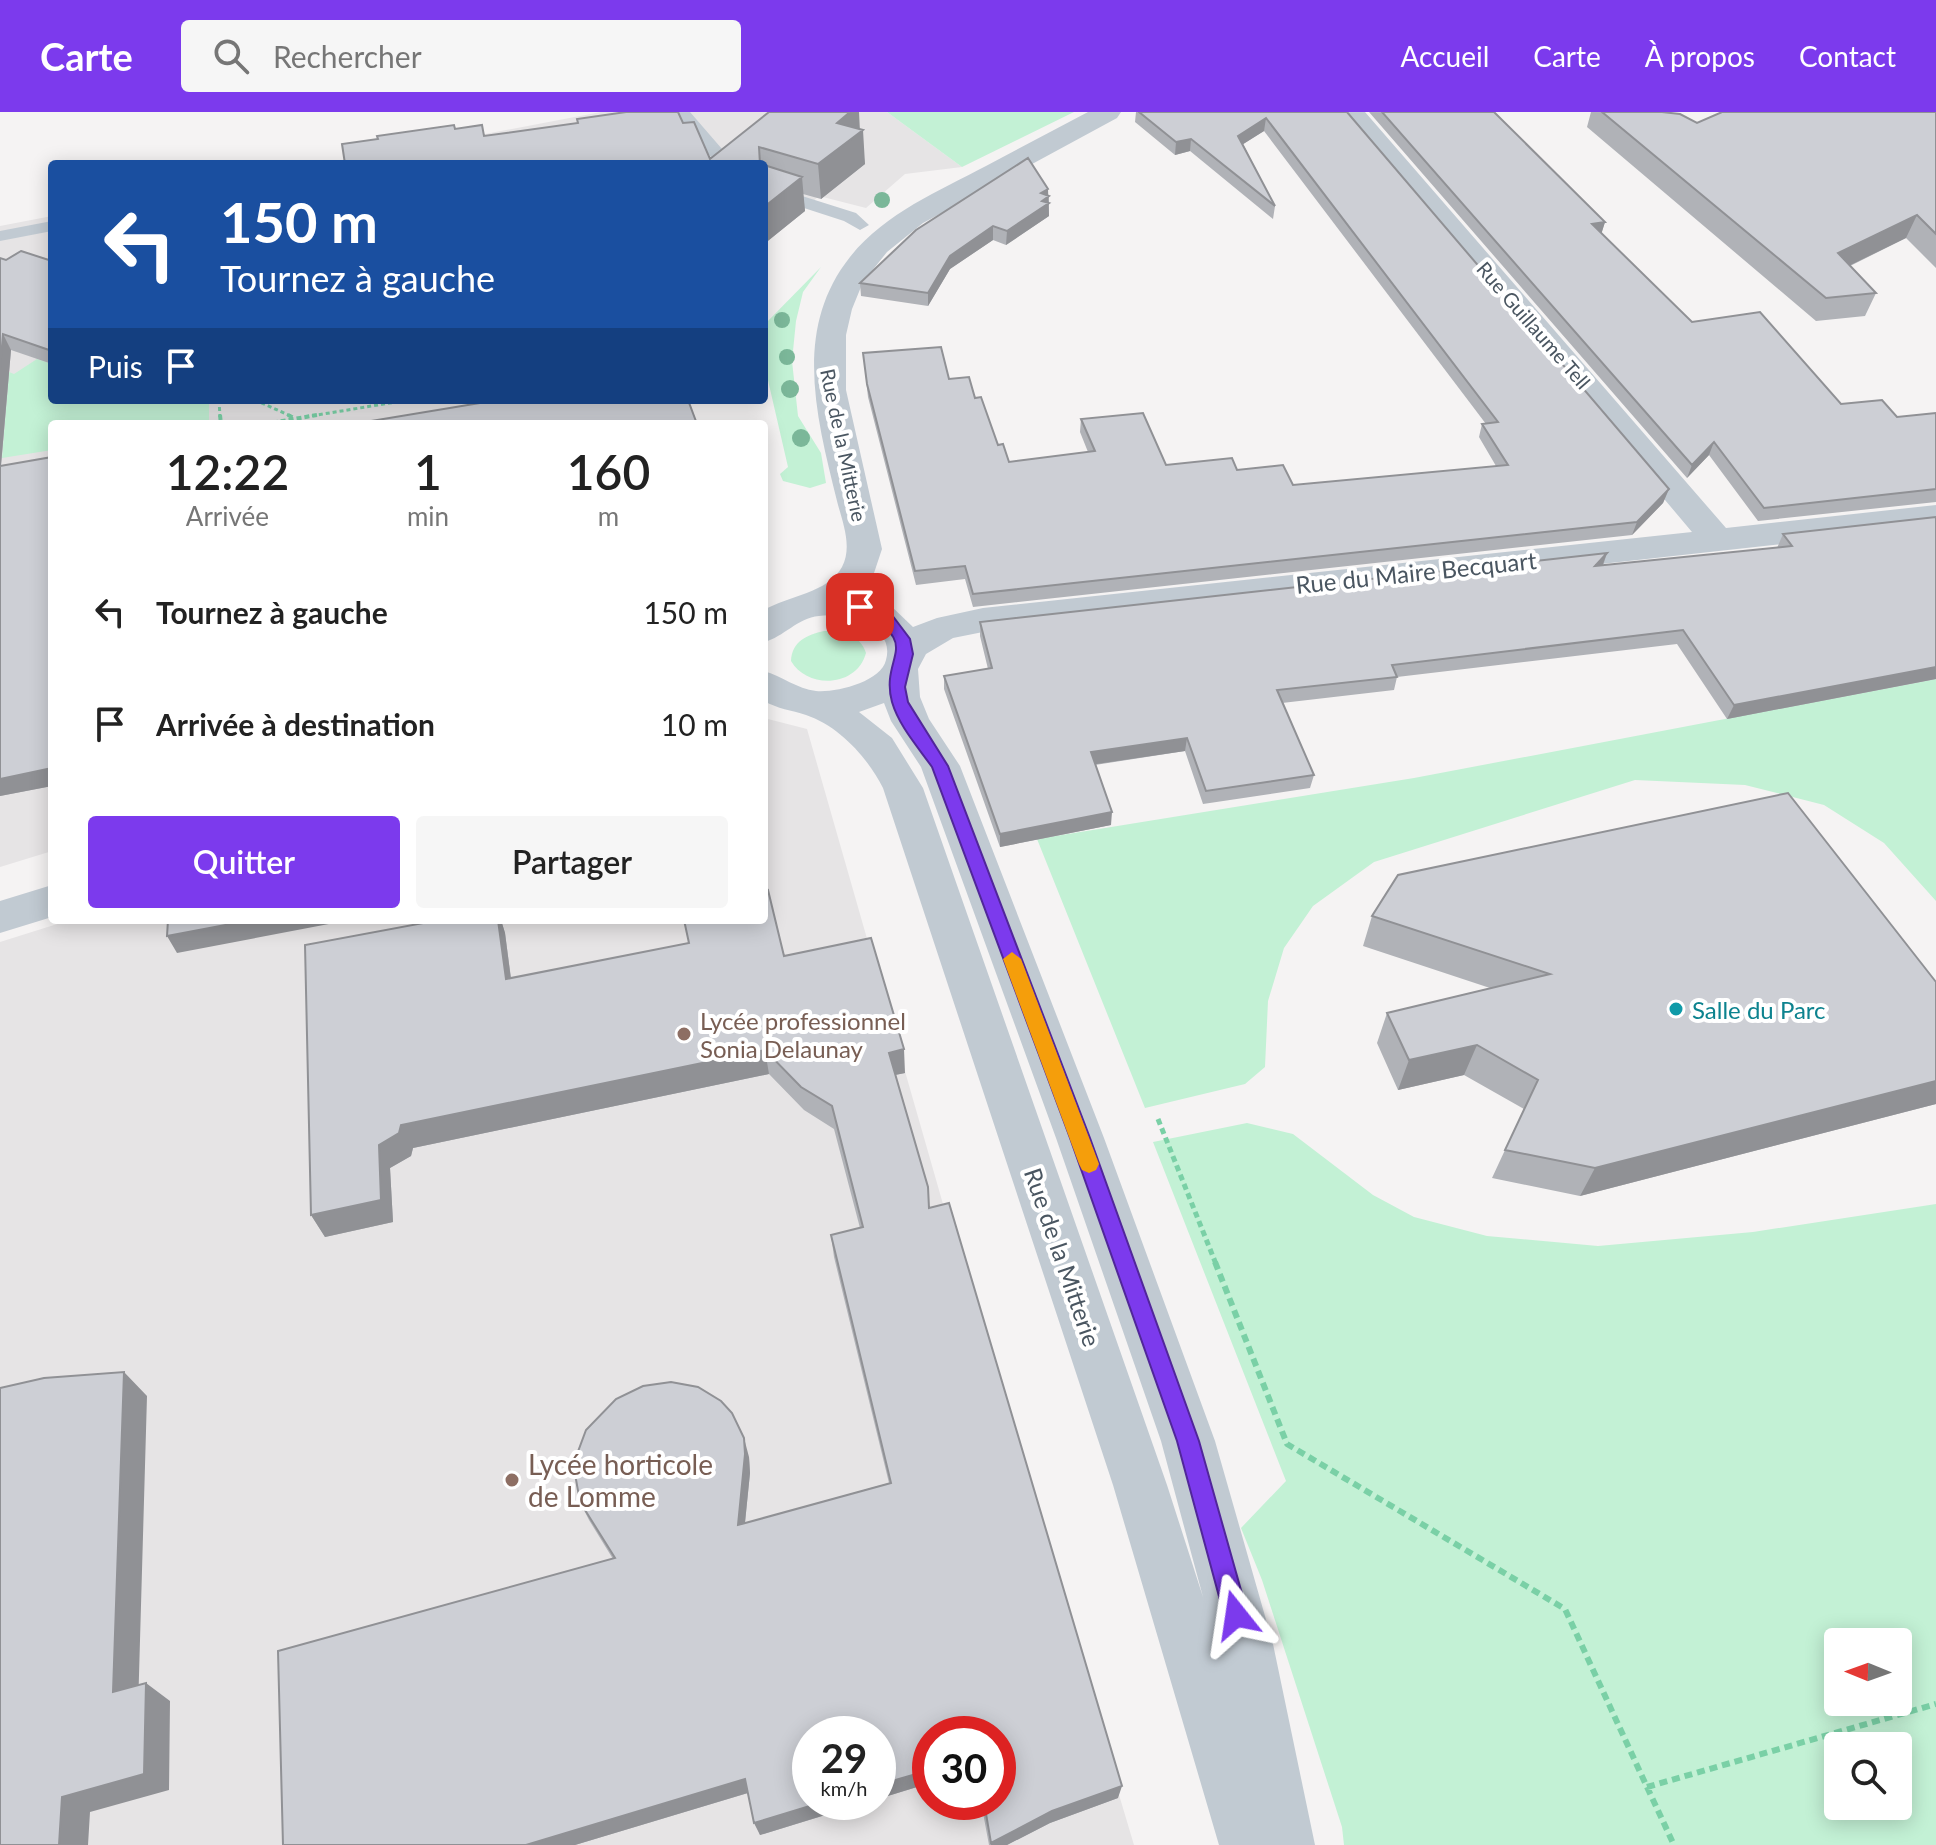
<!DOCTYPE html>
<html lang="fr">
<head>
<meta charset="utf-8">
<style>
  :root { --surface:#fff; --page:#f6f6f6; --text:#222; --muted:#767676; --accent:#7c3aed }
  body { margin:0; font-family:Lato,sans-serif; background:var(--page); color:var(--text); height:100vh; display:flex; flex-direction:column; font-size:30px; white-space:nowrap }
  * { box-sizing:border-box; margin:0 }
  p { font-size:26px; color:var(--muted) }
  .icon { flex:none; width:44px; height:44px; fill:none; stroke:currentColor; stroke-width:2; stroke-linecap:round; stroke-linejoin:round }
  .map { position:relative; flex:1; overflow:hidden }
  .details { position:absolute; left:48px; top:308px; width:720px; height:504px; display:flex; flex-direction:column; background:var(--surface); border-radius:8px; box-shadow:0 4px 20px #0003 }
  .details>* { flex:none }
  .banner { position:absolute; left:48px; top:48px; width:720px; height:244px; border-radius:8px; box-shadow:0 4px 20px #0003; background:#1a4fa0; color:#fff; overflow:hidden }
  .needle { width:52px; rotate:271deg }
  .controls { position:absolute; left:1824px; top:1516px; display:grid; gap:16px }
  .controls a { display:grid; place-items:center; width:88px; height:88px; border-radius:8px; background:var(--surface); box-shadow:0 4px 20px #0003; font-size:40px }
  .speed { position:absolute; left:792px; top:1604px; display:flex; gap:16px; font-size:40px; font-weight:700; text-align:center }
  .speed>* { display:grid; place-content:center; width:104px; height:104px; border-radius:50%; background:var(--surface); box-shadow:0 4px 20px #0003; line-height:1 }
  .speed small { font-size:20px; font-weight:400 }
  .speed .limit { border:12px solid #d22; background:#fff; color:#111 }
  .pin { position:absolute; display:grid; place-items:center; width:68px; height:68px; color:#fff; margin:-34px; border-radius:16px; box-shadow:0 4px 12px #0006 }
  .me { position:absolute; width:88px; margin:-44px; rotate:345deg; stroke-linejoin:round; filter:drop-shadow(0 0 6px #0008) }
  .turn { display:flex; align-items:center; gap:28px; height:168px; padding:0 40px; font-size:36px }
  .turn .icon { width:104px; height:104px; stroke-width:2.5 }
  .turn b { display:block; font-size:56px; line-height:68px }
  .then { display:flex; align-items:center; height:76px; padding:0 40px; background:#0003; gap:16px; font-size:30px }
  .eta { display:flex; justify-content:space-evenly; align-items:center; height:136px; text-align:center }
  .eta b { font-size:48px; font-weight:600; line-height:56px }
  .button { display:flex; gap:16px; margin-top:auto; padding:16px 40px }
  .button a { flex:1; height:92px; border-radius:8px; background:var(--accent); color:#fff; font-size:32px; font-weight:600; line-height:92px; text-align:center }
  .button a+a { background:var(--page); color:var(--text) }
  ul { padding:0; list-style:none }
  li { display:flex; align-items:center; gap:24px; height:112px; padding:0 40px }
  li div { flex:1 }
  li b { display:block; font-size:30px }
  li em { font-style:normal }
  header { display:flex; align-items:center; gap:48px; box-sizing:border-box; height:112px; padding:0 40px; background:var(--accent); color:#fff }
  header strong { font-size:38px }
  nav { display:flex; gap:44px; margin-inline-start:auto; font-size:28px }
  .search { width:560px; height:72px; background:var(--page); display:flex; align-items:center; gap:20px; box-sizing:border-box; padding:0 28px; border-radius:8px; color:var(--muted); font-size:30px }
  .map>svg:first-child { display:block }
  .education { fill:#e6e4e5; fill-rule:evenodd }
  .green { fill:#c3f1d5; fill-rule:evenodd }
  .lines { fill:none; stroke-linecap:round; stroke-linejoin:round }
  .path-far3 { stroke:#7ad0a6; stroke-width:3; stroke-dasharray:4 3; stroke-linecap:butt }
  .path-far2 { stroke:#7ad0a6; stroke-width:4; stroke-dasharray:5 3; stroke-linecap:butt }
  .path-far1 { stroke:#7ad0a6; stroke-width:5; stroke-dasharray:6 4; stroke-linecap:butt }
  .path { stroke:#7ad0a6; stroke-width:6; stroke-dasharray:8 5; stroke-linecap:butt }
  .lane { fill:#c1cad2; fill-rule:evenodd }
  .street { fill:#c1cad2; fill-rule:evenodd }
  .tree { fill:#7bb799 }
  .wall { fill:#b0b2b7 }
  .shaded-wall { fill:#909195 }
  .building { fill:#cdcfd5; stroke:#909195; stroke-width:2 }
  .route { fill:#7c3aed; stroke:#51269a; stroke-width:2 }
  .slow { fill:#f59e0b }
  .culture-dot { fill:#0f9aa8; stroke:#fff; stroke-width:3 }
  .education-dot { fill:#8d6e63; stroke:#fff; stroke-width:3 }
  .labels { text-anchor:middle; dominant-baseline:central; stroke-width:8; stroke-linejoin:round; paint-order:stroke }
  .far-street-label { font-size:20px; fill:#4a5661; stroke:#fff }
  .street-label { font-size:24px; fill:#4a5661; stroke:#fff }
  .culture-label { font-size:24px; fill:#0d838f; stroke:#fff; text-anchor:start }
  .education-label { font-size:24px; fill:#785e54; stroke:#fff; text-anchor:start }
  .near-education-label { font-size:28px; fill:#785e54; stroke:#fff; text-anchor:start }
</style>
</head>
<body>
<header>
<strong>Carte</strong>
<div class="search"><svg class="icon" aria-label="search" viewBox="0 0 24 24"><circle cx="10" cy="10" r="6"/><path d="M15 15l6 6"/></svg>Rechercher</div>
<nav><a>Accueil</a><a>Carte</a><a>À propos</a><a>Contact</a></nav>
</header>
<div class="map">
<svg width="1936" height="1733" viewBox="0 0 1936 1733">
  <rect width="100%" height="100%" fill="#f5f3f3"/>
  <path class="education" d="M601,0H887L962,55L905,62L866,96L819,84L764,133V52H327Z
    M52,104V288H685L694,312H52V739L0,755V114Z
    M764,606L807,617L949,1113L1134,1733H0V830L70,808H764ZM810,1622H878V1690H810ZM930,1622H998V1690H930Z"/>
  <path class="green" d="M887,0H1074L962,55Z
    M821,155L803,180L796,209L792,249L798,304L821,341L826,371L810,376L783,369L780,362L788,355L764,251V213Z
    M37,247L52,252V288H209V311L52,312V338L2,346L9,260L14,262Z
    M824,519C842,519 860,522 866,541C857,575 808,578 791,549C792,529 807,523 824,519Z
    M1936,567V789L1884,731L1824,693L1745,673L1635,668L1374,750L1313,794L1284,836L1268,889L1265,955L1245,972L1145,996L1037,727L1414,666Z
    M1247,1011L1293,1022L1373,1083L1414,1105L1487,1124L1598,1134L1753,1120L1936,1092V1733H1344L1342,1715L1262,1468L1241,1416L1286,1369L1153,1030ZM1838,1530H1898V1590H1838ZM1838,1634H1898V1694H1838Z"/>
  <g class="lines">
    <path class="path-far3" d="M219,288L220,305
      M255,288L293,305
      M305,305L408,288"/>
    <path class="path-far2" d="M220,303L221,312
      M288,303L294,306
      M265,312L317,303"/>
    <path class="path-far1" d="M1158,1007L1216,1152"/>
    <path class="path" d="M1215,1150L1287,1332L1565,1497L1647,1675L1936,1592
      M1647,1675L1674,1733"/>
    <path class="lane" d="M642,0H690L735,52H717L679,7L636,9L634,5L636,1Z
      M764,72L856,101L869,113L860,118L844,109L764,83Z
      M52,109V119L0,129V119Z"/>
    <path class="street" d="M1088,0H1121L1117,6L923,111L887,140L863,170L852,197L846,223V278L882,437L874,461L857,482L890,493L913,515L937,506L983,496L1692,420L1338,0H1365L1726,416L1936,393V415L983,520L953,526L926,542L918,557L920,585L929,607L960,654L1104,1026L1215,1329L1273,1532L1315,1733H1219L1113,1373L883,676C868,646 839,614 806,603C791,598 778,597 764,589V559C782,564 797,577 816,579C835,581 881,570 886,548C896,512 844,500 819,504C797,506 784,525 764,530V498C788,484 828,481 842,455C853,434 842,409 837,389C817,307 792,218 850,145C885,101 939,79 986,54C1020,36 1054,18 1088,0ZM884,591L891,609L921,655L1056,1026L1161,1329L1203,1485L1167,1373L923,676L892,626L859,600Z
      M52,773V805L0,821V789Z"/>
  </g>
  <g class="tree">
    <circle cx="882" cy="88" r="8"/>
    <circle cx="782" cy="208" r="8"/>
    <circle cx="787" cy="245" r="8"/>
    <circle cx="790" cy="277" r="9"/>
    <circle cx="801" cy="326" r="9"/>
  </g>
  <path class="wall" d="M769,0L859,17L865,52L821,87L803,82L805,99L764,132V52H345L455,17L484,24L683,11L710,47Z
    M1136,0H1347L1669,377L1663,391L1632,423L973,495L965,467L916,473L868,285L863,241L949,267L975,286L998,333L1009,350L1088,340L1080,320L1081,307L1166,353L1237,358L1293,373L1496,354L1479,325L1482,312H1486L1264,19L1243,32L1275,94L1273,107L1190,39L1175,43L1135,10Z
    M1369,0H1494L1605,110L1601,122L1692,210L1841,292L1897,305L1936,301V390L1758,409L1709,343L1687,366Z
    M1591,0H1662L1697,11L1936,0V156L1906,126L1850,154L1876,181L1865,204L1816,209L1587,15Z
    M1049,84V104L1006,133L993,128L950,157L928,194L861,184L860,171Z
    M0,146L6,148L52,149V252L11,238L1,354L52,345V674L0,684Z
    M1936,405V567L1727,607L1677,532L1397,565L1394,578L1282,591L1314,663L1310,676L1203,692L1185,639L1095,653L1111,713L1000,735L944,577V564L988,557L980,524V510L1607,441L1603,454L1777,436L1783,422Z
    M1372,804L1936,870V992L1580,1084L1492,1066L1524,997L1464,963L1398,978L1377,931L1387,901L1490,876L1363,834Z
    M429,808H501L505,821L511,866L784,844L905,961L895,963L929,1096L1118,1686L1050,1711L1007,1733H989L981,1690H998V1622H930V1671L760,1723L748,1681L575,1733H283L613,1447L589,1408L580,1390L749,1345L750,1361L745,1411L889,1371L834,1145L831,1123L860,1116L834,1017L804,998L769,962L413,1036L411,1044L390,1056L393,1110L325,1125L311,1103Z"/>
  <path class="shaded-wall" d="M850,0H859L860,20L863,18L865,52L821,87L818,52L837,11Z
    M1266,6L1264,19L1237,36L1238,24Z
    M1191,27L1190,39L1175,43L1176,30Z
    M802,65L805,99L764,132V95Z
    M1048,77L1049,104L1006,133L1007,119L1041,81Z
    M1917,103L1906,126L1828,164L1838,141Z
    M1605,110L1601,123L1592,112Z
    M993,114V128L950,157L928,194V181L950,144Z
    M3,222L11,238L0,364V258Z
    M1714,330L1709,343L1687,366L1692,353Z
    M1669,377L1663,391L1632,423L1637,410Z
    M1607,441L1602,455L1595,454Z
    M1936,555V567L1727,607L1734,593Z
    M1187,626L1185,639L1090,653L1091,640Z
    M52,656V674L0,684V667Z
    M1112,700L1111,713L1000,735V722Z
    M252,808H333L334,811L177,841L167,824Z
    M498,808H501L505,821L514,891L506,867Z
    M1477,933L1464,963L1398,978L1409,948Z
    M904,937L905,961L890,964L889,941Z
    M765,938L769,962L413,1036L411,1044L390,1056L393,1110L325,1125L311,1103L379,1033L401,1013Z
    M1936,969V992L1580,1084L1595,1056Z
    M124,1260L147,1284L138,1598L113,1580Z
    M744,1326L749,1345L750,1361L743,1430L738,1413Z
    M146,1571L170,1589L169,1678L90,1700L88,1733H59L62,1685Z
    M930,1658V1671L878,1687V1673Z
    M745,1667L751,1680L575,1733H526Z
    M1122,1674L1118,1686L1050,1711L1007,1733H991V1731L1052,1699Z
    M823,1690H867L760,1723L754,1711Z"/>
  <path class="building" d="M626,0H678L683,11L694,10L710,47L769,0H850L837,11L863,18L818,52L759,35L760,52H761H345L342,32L378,27L377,24L454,13L455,17L482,13L484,24L578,11L577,7Z
    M1139,0H1347L1669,377L1637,410L973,482L965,454L915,459L867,272L863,241L941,235L949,267L969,265L975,286L981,285L998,333L1003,332L1009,350L1095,339L1081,307L1143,301L1166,353L1232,346L1237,358L1283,353L1293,373L1508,353L1482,312L1498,310L1266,6L1238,24L1275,94L1191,27L1176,30Z
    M1382,0H1494L1605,110L1592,112L1692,210L1760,200L1841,292L1882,288L1897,305L1936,301V377L1764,396L1714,330L1692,353Z
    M1602,0H1662L1680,2L1697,11L1722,0H1936V122L1917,103L1838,141L1876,181L1826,186Z
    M1028,46L1048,77L1041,81L1049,84L1042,89L1049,91L1007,119L993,114L950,144L928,181L860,171L916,118Z
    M764,53L802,65L764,95Z
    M21,139L52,149V239L3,222L0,258V146L6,148Z
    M498,288H688L697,312H366L365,310Z
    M52,345V656L0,667V354Z
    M1936,405V555L1734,593L1683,518L1392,553L1397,565L1277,578L1314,663L1206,679L1187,626L1091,640L1112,700L1000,722L944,564L992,556L980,510L1607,441L1595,454L1792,434L1783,422Z
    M1788,681L1936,870V969L1595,1056L1505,1038L1538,968L1477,933L1409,948L1387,901L1550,862L1372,804L1398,763Z
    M768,778L784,844L871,826L904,937L889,941L928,1075L929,1096L949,1091L1122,1674L1052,1699L991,1731L984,1690H998V1622H930V1658L878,1673V1622H810V1690H823L754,1711L745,1667L526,1733H283L278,1539L615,1446L580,1390L575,1362L576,1345L586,1318L616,1287L643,1274L671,1270L698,1275L721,1289L732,1301L744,1326L745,1342L738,1413L891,1371L831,1123L863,1115L832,994L801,975L765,938L401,1013L399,1021L379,1033L381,1088L311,1103L305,833L429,810V808H498L506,867L689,831L684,808H764V779Z
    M168,808H252L167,824Z
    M124,1260L113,1580L146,1571L144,1662L62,1685L59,1733H0V1276L44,1266Z"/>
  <path class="route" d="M860,490L892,503L910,527L913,542L905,575L908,590L948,654L1090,1026L1199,1329L1248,1503L1244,1511L1236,1514L1227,1511L1224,1503L1177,1329L1070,1026L932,655C918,635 899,614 892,590C879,542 928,532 854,498V491Z"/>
  <path class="slow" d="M1012,840L1021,847L1099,1052L1096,1058L1089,1061L1082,1058L1079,1052L1003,847Z"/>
  <circle class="culture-dot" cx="1676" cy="897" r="8"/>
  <g class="education-dot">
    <circle cx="684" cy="922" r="8"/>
    <circle cx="512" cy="1368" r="8"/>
  </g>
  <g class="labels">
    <g class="far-street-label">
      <text transform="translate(1534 213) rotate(49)">Rue Guillaume Tell</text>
      <text transform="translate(844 333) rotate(78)">Rue de la Mitterie</text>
    </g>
    <g class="street-label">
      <text transform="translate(1416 460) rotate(-6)">Rue du Maire Becquart</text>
      <text transform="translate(1063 1145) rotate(71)">Rue de la Mitterie</text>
    </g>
    <g class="culture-label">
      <text x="1692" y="897">Salle du Parc</text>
    </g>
    <g class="education-label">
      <text x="700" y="908">Lycée professionnel<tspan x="700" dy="28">Sonia Delaunay</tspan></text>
    </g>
    <g class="near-education-label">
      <text x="528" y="1352">Lycée horticole<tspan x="528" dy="32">de Lomme</tspan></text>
    </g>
  </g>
</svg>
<div class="controls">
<a><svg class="needle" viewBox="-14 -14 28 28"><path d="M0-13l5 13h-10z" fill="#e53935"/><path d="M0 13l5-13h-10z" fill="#767676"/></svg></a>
<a><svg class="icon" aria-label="search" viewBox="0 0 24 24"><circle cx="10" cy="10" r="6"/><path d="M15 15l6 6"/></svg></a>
</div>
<div class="speed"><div>29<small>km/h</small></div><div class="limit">30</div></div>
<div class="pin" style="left:860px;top:495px;background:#d93025"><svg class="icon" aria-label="arrive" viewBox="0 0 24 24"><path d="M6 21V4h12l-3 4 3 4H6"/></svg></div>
<svg class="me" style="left:1236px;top:1503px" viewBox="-20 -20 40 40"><path d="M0-17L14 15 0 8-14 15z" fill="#7c3aed" stroke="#fff" stroke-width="4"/></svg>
<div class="banner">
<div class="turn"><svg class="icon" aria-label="left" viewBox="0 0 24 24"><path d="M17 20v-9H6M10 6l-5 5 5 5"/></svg><div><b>150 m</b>Tournez à gauche</div></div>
<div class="then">Puis<svg class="icon" aria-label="arrive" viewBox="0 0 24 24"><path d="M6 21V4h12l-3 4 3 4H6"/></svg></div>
</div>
<section class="details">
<div class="eta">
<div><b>12:22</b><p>Arrivée</p></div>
<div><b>1</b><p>min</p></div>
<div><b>160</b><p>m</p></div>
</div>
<ul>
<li><svg class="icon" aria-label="left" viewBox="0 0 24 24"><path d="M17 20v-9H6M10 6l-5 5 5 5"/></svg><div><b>Tournez à gauche</b></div><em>150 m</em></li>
<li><svg class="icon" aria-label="arrive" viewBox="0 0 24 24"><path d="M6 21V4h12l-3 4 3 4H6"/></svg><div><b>Arrivée à destination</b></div><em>10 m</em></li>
</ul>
<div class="button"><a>Quitter</a><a>Partager</a></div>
</section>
</div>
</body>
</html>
